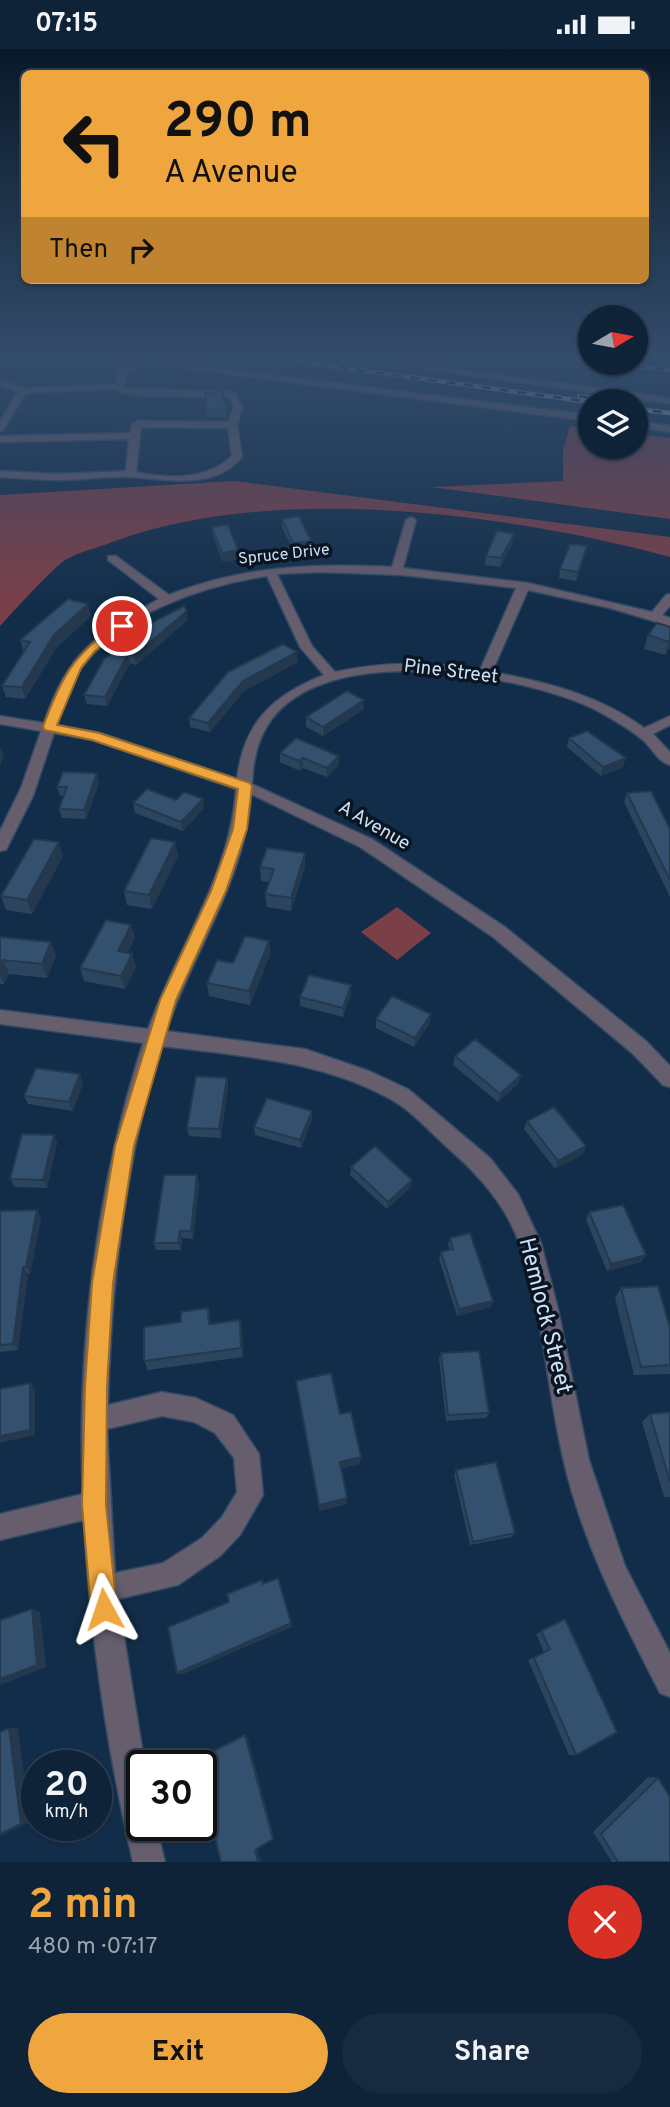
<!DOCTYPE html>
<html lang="en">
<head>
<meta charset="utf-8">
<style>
  :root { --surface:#0e2238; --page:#172a40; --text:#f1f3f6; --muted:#9ba4ae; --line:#2e3f53; --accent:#f0a63e }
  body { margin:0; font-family:Overpass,sans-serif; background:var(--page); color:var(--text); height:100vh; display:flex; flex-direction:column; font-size:26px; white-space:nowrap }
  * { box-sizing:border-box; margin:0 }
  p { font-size:23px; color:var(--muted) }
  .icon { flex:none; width:38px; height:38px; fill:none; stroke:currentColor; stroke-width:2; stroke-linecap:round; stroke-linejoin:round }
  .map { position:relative; height:1813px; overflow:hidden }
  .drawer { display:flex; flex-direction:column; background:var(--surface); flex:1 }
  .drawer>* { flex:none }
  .hud { position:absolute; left:21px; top:21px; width:628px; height:214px; border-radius:10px; box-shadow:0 2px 5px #0004,0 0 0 2px var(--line); background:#f0a63e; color:#111; overflow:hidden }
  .needle { width:46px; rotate:80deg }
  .buttons { position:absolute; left:578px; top:256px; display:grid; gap:14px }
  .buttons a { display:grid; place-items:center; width:70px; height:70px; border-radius:50%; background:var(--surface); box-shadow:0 2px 5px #0004,0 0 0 2px var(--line); font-size:35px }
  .speed { position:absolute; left:21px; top:1701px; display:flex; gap:14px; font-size:35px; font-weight:700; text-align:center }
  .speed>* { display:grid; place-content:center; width:91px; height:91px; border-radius:50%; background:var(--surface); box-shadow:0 2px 5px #0004,0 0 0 2px var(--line); line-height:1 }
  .speed small { font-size:18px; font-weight:400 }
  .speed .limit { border:4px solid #111; border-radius:10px; background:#fff; color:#111 }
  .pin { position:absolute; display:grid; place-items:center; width:60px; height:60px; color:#fff; margin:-30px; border:4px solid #fff; border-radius:50%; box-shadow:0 2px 7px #0007 }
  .me { position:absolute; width:77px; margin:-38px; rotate:355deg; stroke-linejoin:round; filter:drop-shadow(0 0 5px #0008) }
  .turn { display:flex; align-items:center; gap:24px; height:147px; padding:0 28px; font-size:32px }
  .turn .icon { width:91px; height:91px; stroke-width:2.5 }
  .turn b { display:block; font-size:49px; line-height:60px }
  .then { display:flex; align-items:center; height:66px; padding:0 28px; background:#0003; gap:14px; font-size:26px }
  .round { display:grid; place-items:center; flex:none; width:74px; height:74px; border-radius:37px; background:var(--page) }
  .headline { display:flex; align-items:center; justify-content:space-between; height:119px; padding:0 28px }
  h1 { font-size:42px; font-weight:700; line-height:52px; color:var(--accent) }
  .primary-button { display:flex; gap:14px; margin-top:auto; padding:14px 28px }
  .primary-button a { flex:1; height:80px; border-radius:42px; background:var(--accent); color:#111; font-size:28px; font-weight:700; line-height:80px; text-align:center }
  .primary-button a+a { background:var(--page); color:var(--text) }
  .status { display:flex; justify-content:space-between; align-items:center; height:49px; padding:0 35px; background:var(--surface); direction:ltr }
  .status svg { height:19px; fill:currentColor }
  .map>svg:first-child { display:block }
  .green { fill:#7b3f48 }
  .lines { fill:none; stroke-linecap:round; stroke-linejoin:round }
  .minor-casing { stroke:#304a65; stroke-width:3 }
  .minor { fill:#665d6d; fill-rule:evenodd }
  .rail-casing { stroke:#93a7be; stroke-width:4.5 }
  .rail { stroke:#091522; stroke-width:2.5; stroke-dasharray:9; stroke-linecap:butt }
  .wall { fill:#2c455f }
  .shaded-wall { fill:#24384e }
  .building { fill:#33506f; stroke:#24384e; stroke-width:2 }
  .route { fill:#f0a63e; stroke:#9c6c28; stroke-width:2 }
  .labels { text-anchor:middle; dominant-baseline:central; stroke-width:7; stroke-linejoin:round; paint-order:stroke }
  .far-street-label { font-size:16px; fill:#cfe0f3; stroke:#091522 }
  .street-label { font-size:19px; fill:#cfe0f3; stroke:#091522 }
  .near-street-label { font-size:23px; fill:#cfe0f3; stroke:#091522 }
</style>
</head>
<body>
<div class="status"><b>07:15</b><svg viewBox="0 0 49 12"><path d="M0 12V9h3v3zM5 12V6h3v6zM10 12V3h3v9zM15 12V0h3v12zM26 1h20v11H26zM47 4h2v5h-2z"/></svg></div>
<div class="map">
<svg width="670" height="1813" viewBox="0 0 670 1813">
  <rect width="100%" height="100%" fill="#122d4a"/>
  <path class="green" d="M570,377L590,379V397H635V385L670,389V470L431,438L563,432V401Z
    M234,432L670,488V508C506,464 274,433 112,493C98,499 81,502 67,510C52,519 14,562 0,577V446Z
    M397,858L431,884L397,911L361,883Z"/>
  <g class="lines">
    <defs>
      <path id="minor" d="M91,306L139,309L590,366V372L140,314L125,326V339L236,343L242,359L237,376L242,408C213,442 168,430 130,428C107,427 83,431 60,431C40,431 20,429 0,428V422L57,425L126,422L129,390L0,393V387L130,384L132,375L137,372L228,373L234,359L230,348L141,347L119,343L117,340L26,344L3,381L0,382V372L18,343L0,336V330L24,339L116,335L118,323L131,313ZM141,378L228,379L232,407C207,431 168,430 136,423Z
        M327,306H352L670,349V355Z
        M635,372L670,377V383L635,378Z
        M411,468L416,471L403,519L528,534L652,563L666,546L670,545V557L662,566L670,569V577L610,559L528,541L492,623C546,633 599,646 644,679L670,667V676L653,685L670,703V716C658,713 652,699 643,691C628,679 611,669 594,660C518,624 317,589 266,679C256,696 253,715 252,735L372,790L505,878L646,992L670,1017V1038L663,1036L632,1004L493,888L360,798L251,745C246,830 193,903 166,982L305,1000L369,1022L408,1040L490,1109L518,1145L541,1194L558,1260L589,1411L625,1517L670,1604V1648L660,1644C621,1568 582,1493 563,1409C547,1339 543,1265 520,1196C506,1156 479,1126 448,1099C431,1084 412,1062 392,1051C321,1011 240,1007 161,997C125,1113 111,1235 108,1356L162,1343L196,1349L233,1366L259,1405L263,1446L240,1486L220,1507L178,1536L118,1550L145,1717H142V1776H156L165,1813H133C107,1701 90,1585 84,1471L0,1491V1465L83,1445C76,1298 97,1135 143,994L0,975V961L148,980C177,899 230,827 236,740L93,691L54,684L33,747L6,801L0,802V782L21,739L41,682L0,675V667L44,674C68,603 96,585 159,550L108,511V507H116L169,546C242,517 314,514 392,518L406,471ZM320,523L402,526L516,539L480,621C430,613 385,612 335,623L312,597L277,525ZM267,527L300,598L324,626C272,647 244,673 237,730L100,684L57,676C64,654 71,631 86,613C125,563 206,536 267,527ZM162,1367L194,1373L215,1384L234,1409L237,1443L222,1468L202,1489L163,1514L115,1524L107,1380Z"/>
    </defs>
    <use href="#minor" class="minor-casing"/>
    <use href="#minor" class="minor"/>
    <defs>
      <path id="rail" d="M250,306L590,353
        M543,306L590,312
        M601,313L670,321
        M579,347L610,352
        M635,360L670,364"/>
    </defs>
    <use href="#rail" class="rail-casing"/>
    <use href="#rail" class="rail"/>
  </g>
  <path class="wall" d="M223,343L226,368L207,369L205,344Z
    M282,470L312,501L294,503L282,478Z
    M212,478L238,501L239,510L223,513L213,487Z
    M514,485L512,494L500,518L485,516L486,507Z
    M587,497L585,506L576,532L559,529L560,520Z
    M91,567L57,598L25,650L6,648L2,637L24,603L20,591Z
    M188,571L136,616L130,614L107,657L87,655L84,646L104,610Z
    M670,578V599L665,606L644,600L648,586Z
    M298,613L244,642L210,683L190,678L189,669Z
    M364,660L323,687L306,678V668Z
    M569,689L623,718L601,727L567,698Z
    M280,704L339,707V716L327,728L303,719L300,722L280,713Z
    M99,734L86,770L62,769L59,760L64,747H60L57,738Z
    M627,744L670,780V848L624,753Z
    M176,751L204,759L183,782L135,764L133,754Z
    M305,804V818L291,862L267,858L265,845L269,833L261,832L260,818Z
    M63,807L32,865L6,861L1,847Z
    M178,807L152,860L127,856L124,842Z
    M131,876L135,889L127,904L132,905L136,918L125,940L84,932L80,919Z
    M0,888L51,893L56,907L47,929L9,925L4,935H0Z
    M269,892L270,906L250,956L209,947L207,934L233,914Z
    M351,945L343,968L300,957V948Z
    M376,970L430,974L414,998L376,979Z
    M455,1007L521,1026L518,1035L498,1053L453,1016Z
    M227,1029L228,1037L221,1089L189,1087L187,1079Z
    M83,1034L73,1062L28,1055L24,1047Z
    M312,1071L301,1099L255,1086L254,1078Z
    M527,1072L586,1097L583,1105L555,1120L524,1080Z
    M54,1086L57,1094L47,1139L15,1138L10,1130Z
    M351,1118L411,1138L387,1160L350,1126Z
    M199,1134L193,1190L182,1189L181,1201H156L154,1194Z
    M0,1162L41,1169L30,1225H28L18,1301L0,1303Z
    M589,1163L646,1206L641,1213L607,1222L586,1171Z
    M450,1189L491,1258L457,1267L439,1210L441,1203L450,1201L448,1196Z
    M621,1239L670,1279V1325L634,1326L615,1249Z
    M208,1259L211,1275L240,1271L242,1280L243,1308L148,1321L144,1312L181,1273Z
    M441,1304L489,1364L486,1369L446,1372L439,1310Z
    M296,1332L340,1365L360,1415L341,1419L347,1455L319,1462Z
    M670,1363V1448H664L642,1373L650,1365Z
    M456,1421L515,1484L511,1488L470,1496L454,1426Z
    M565,1570L576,1706H569L528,1611L544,1603L536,1585Z
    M648,1728L658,1729L670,1813H612L593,1783Z"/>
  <path class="shaded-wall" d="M514,485L512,494L500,518L501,509Z
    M311,492L312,501L294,503L293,494Z
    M587,497L585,506L576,532L578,523Z
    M238,501L239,510L223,513L222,504Z
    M88,555L91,567L57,598L25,650L22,638L54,586Z
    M187,562L188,571L136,616L134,607Z
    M670,591V599L665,606L669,593Z
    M297,603L298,613L244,642L210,683L208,674L243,632Z
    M128,605L130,614L107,657L105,648Z
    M364,651V660L323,687V678Z
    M1,698L4,707L0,717V700Z
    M339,707V716L327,728V719Z
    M303,709V719L300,722L299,712Z
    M626,709L623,718L601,727L603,718Z
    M97,724L99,734L86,770L84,761Z
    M203,750L204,759L183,782L181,773Z
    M59,793L63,807L32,865L27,851Z
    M175,793L178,807L152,860L149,846Z
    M305,804V818L291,862V849Z
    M131,876L135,889L121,915L118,902Z
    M269,892L270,906L250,956L249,942Z
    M51,893L56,907L47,929L42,915Z
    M132,905L136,918L125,940L121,927Z
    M3,911L9,925L4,935L0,927V917Z
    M351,936V945L343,968V959Z
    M431,965L430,974L414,998L415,989Z
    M80,1025L83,1034L73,1062L69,1053Z
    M521,1026L518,1035L498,1053L500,1045Z
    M227,1029L228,1037L221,1089L219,1080Z
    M312,1062V1071L301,1099L300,1091Z
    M54,1086L57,1094L47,1139L43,1131Z
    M586,1097L583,1105L555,1120L558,1112Z
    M197,1126L199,1134L193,1190L191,1182Z
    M412,1131L411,1138L387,1160L388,1153Z
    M37,1161L41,1169L30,1225L26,1218Z
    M180,1182L182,1189L181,1201L178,1194Z
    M646,1206L641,1213L607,1222L611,1215Z
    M23,1218L28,1225L18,1301L13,1295Z
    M493,1252L491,1258L457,1267L459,1260Z
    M240,1271L242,1280L243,1308L241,1299Z
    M30,1334L35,1340V1386L0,1394V1387Z
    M361,1408L360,1415L340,1420V1413Z
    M347,1449V1455L319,1462V1456Z
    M278,1529L292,1578L181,1626L177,1624Z
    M32,1560L40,1563L46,1618L0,1636V1630Z
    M9,1679H18L30,1773L0,1787Z
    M245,1686H247L274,1788L273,1790Z
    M257,1798L261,1813H258L255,1801Z"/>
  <path class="building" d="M223,343L225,360L207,361L205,344Z
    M299,467L311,492L293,494L282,470Z
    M228,476L238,501L222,504L212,478Z
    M497,482L514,485L501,509L486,507Z
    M570,495L587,497L578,523L560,520Z
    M68,550L88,555L54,586L22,638L2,637L30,593L20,591Z
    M184,557L187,562L134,607L128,605L105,648L84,646L104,610L151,574Z
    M657,574L670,578V591L669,593L648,586Z
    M283,595L297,603L243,632L208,674L189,669L228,623Z
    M347,642L364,651L323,678L306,668Z
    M587,682L626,709L603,718L569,689Z
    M296,689L339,707L327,719L303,709L299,712L280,704Z
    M63,723L97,724L84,761L59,760L67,738H57Z
    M147,740L176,751L184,743L203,750L181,773L133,754Z
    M651,742L670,780V831L627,744Z
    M151,789L175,793L149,846L124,842Z
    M34,790L59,793L27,851L1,847Z
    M267,799L305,804L291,849L265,845L274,820L260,818Z
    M106,871L131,876L118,902L132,905L121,927L80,919Z
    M245,887L269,892L249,942L207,934L217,911L233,914Z
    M0,888L51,893L42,915L3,911L0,917Z
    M309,926L351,936L343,959L300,948Z
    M392,947L431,965L415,989L376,970Z
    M475,990L521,1026L500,1045L455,1007Z
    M36,1019L80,1025L69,1053L24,1047Z
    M196,1027L227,1029L219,1080L187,1079Z
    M267,1049L312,1062L300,1091L254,1078Z
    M554,1058L586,1097L558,1112L527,1072Z
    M22,1085L54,1086L43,1131L10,1130Z
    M375,1097L412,1131L388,1153L351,1118Z
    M164,1126H197L191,1182H180L178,1194H154Z
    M623,1156L646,1206L611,1215L589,1163Z
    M37,1161L26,1218H23L13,1295L0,1296V1162Z
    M470,1184L493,1252L459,1260L441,1203L453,1200L450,1189Z
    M658,1237L670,1279V1316L641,1318L621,1239Z
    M208,1259L209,1275L240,1271L241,1299L144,1312V1278L181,1273V1263Z
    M479,1302L489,1364L448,1366L441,1304Z
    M331,1324L340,1365L351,1363L361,1408L340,1413L347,1449L319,1456L296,1332Z
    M30,1334V1381L0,1387V1340Z
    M670,1363V1433L650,1365Z
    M496,1413L515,1484L473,1493L456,1421Z
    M278,1529L291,1574L177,1624L168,1578L229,1553L227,1545L262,1531L263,1535Z
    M32,1560L37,1616L0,1630V1571Z
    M565,1570L617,1683L576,1706L534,1609L550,1600L541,1582Z
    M9,1679L21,1775L0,1785V1683Z
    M245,1686L273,1790L255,1801L258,1813H221L201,1731V1717H198L196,1711Z
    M658,1729L670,1748V1813H618L601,1785Z"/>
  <linearGradient id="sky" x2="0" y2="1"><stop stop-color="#0a1929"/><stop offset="0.55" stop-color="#334c6b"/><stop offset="1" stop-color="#334c6b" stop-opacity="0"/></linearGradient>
  <rect width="670" height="560" fill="url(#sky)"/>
  <path class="route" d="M118,574L128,577L94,603L81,619L57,676L99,684L250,734L252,737L247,780L226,842L176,951L134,1097L113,1234L107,1337L106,1456L117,1560L113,1569L104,1573L95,1569L91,1560L82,1456L85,1337L92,1234L115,1097L160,951L211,842L233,780L238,740L92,691L45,681L43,678C62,626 73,607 118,574Z"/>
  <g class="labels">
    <g class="far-street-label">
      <text transform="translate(284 506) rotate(-6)">Spruce Drive</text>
    </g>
    <g class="street-label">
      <text transform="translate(451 623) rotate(7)">Pine Street</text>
      <text transform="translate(374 777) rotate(30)">A Avenue</text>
    </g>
    <g class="near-street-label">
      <text transform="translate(544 1267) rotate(76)">Hemlock Street</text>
    </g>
  </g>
</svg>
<div class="buttons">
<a><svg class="needle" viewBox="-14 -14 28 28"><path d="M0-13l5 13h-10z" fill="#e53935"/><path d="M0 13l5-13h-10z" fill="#9ba4ae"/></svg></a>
<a><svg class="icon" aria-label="layers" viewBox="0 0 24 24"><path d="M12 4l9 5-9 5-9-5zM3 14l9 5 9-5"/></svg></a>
</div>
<div class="speed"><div>20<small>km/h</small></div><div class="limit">30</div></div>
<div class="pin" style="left:122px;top:577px;background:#d93025"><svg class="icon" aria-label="arrive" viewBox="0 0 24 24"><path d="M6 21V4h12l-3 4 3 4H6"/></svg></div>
<svg class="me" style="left:104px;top:1560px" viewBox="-20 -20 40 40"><path d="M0-17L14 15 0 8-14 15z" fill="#f0a63e" stroke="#fff" stroke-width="4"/></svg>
<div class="hud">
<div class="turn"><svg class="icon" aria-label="left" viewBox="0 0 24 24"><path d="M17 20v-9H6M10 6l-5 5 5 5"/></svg><div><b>290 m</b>A Avenue</div></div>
<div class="then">Then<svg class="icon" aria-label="right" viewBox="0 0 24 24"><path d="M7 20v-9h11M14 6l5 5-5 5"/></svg></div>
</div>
</div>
<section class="drawer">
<div class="headline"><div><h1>2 min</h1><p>480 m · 07:17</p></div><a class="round" style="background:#d93025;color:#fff"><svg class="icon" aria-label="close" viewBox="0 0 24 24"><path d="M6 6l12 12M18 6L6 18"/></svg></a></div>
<div class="primary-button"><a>Exit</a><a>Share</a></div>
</section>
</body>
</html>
